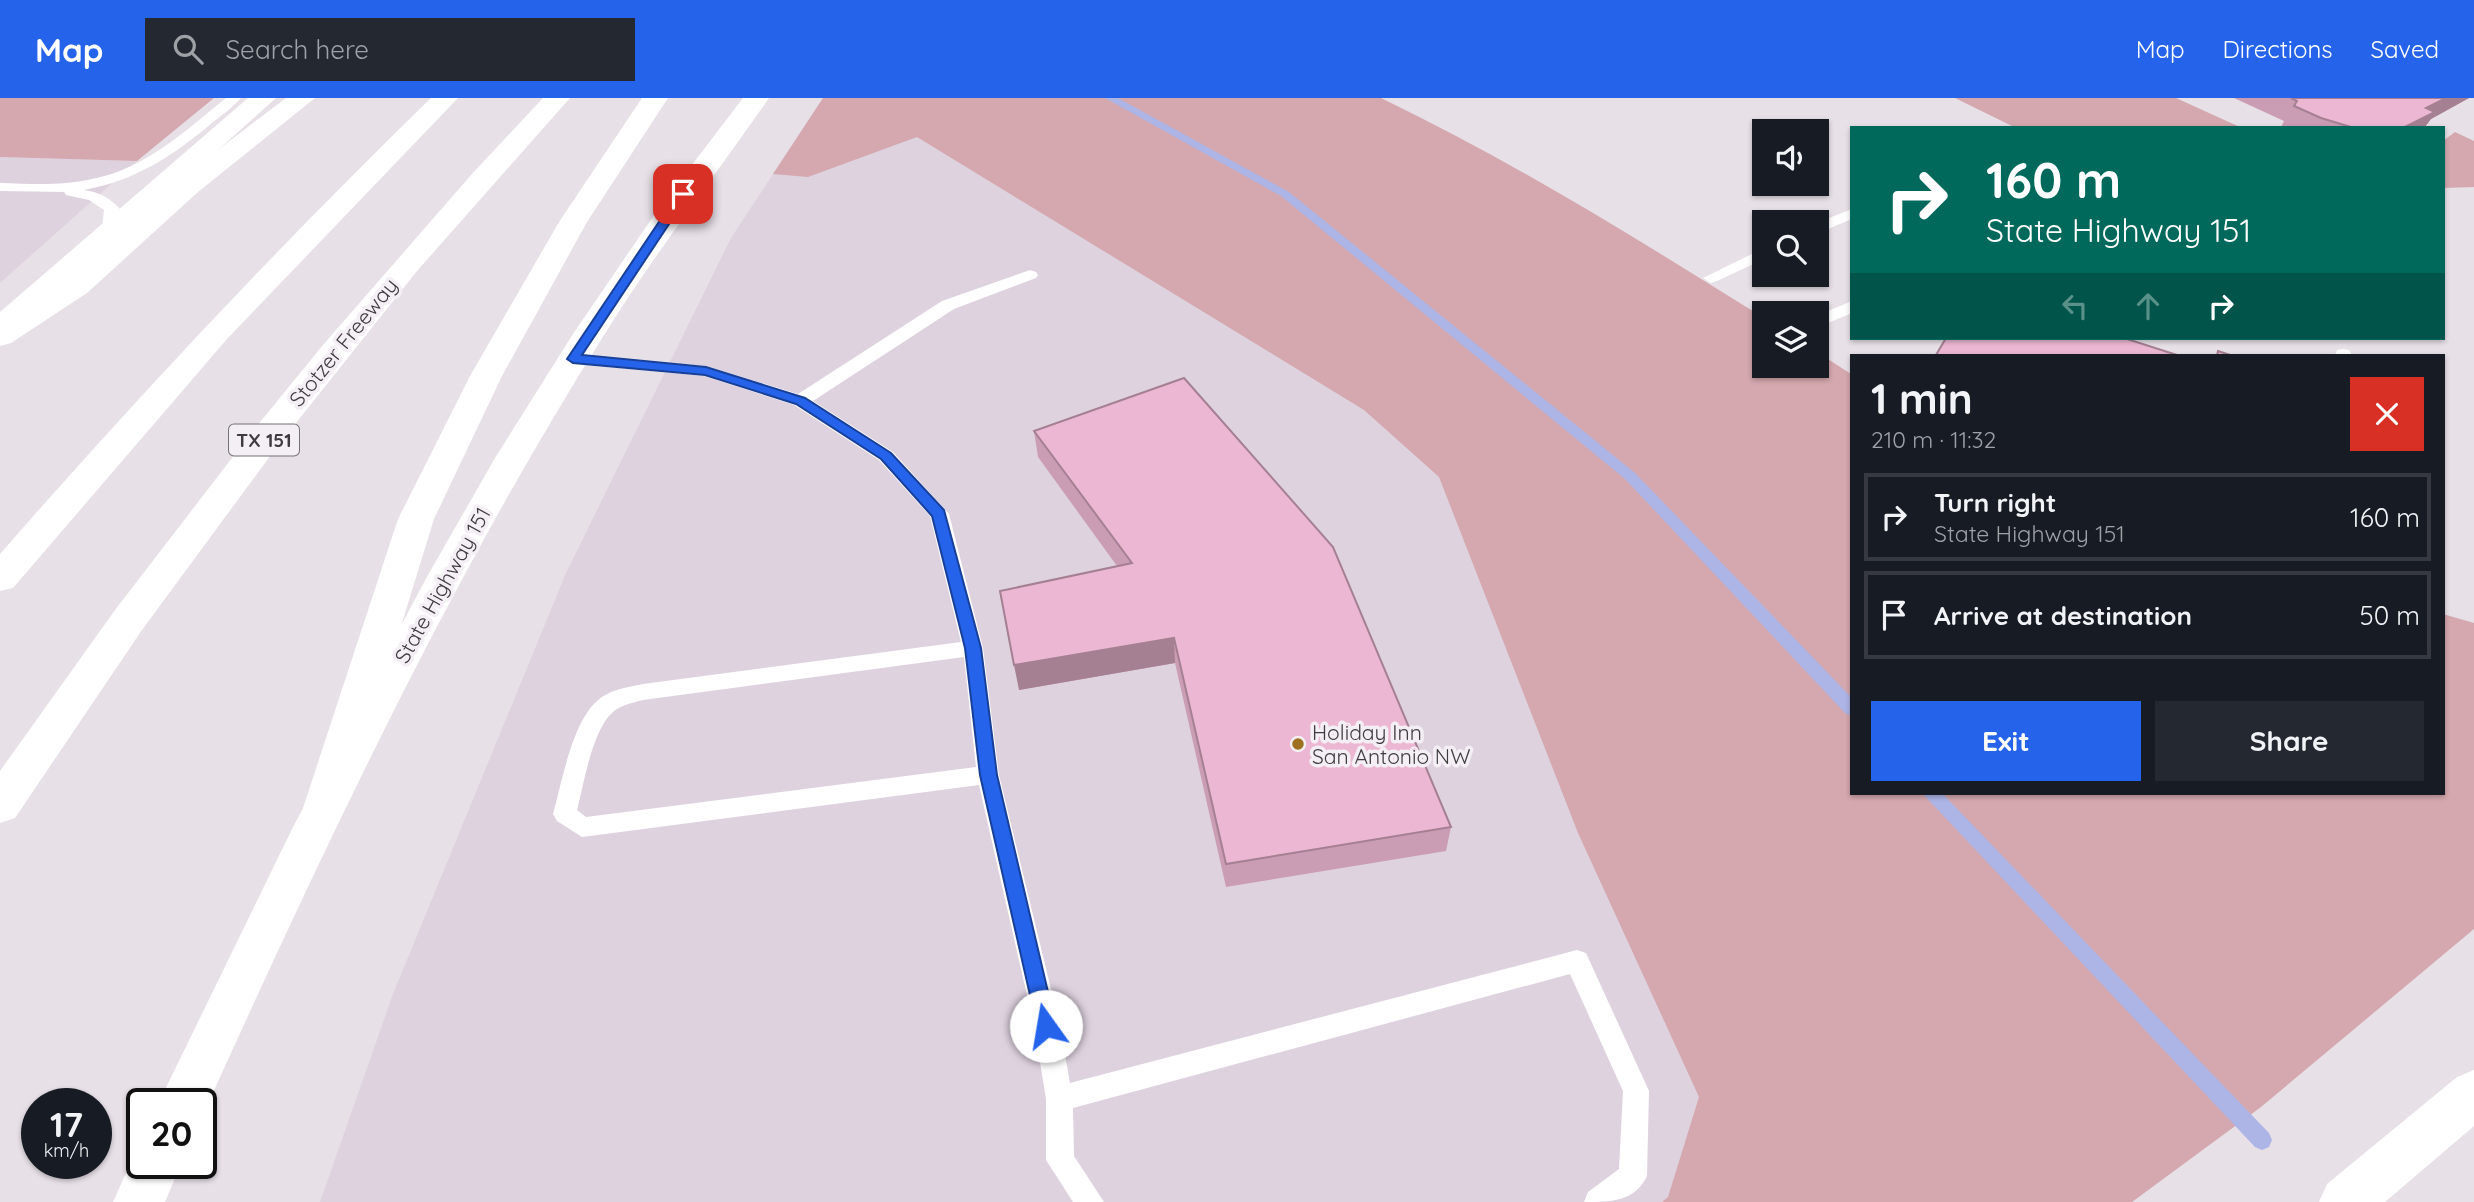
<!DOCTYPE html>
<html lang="en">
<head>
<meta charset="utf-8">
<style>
  :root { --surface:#171b24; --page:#242831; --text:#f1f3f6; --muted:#9ea1a6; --line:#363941; --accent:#2563eb }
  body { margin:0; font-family:Quicksand,sans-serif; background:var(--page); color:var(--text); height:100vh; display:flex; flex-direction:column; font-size:26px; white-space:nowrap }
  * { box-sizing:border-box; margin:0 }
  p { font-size:23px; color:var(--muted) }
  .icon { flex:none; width:38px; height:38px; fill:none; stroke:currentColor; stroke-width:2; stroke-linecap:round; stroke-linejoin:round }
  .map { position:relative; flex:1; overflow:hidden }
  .panel { position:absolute; left:1850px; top:256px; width:595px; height:441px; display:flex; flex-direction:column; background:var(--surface); border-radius:0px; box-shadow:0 2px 5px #0004 }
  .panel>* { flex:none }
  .hud { position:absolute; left:1850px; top:28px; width:595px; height:214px; border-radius:0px; box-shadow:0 2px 5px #0004; background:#00695c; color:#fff; overflow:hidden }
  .controls { position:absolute; left:1752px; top:21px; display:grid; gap:14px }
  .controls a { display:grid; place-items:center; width:77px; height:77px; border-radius:0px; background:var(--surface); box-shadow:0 2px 5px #0004; font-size:35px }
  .speed { position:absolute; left:21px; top:990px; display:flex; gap:14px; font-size:35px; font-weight:700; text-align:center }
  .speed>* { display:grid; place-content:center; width:91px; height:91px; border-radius:50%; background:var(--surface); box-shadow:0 2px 5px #0004; line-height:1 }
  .speed small { font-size:18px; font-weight:400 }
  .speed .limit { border:4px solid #111; border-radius:10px; background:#fff; color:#111 }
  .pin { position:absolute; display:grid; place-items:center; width:60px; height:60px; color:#fff; margin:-30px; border-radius:14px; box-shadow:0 4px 10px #0006 }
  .me { position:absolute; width:77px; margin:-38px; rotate:347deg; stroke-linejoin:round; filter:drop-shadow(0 0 5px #0008) }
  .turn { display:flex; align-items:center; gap:24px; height:147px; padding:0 21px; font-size:32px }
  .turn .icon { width:91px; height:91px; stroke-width:2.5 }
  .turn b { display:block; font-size:49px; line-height:60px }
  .lanes { display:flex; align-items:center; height:66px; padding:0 21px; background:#0003; justify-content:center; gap:35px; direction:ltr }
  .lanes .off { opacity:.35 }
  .round { display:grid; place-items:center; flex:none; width:74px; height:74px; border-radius:0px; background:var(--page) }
  .overview { display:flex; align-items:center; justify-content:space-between; height:119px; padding:0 21px }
  h1 { font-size:42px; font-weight:800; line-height:52px }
  .primary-button { display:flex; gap:14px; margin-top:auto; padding:14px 21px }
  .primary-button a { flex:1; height:80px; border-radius:0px; background:var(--accent); color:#fff; font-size:28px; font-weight:800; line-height:80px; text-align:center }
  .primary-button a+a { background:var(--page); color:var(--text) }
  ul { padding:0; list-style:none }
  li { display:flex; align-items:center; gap:21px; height:88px; margin:0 14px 10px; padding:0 7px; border:4px solid var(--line); border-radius:0px }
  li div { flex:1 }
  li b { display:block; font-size:26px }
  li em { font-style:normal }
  header { display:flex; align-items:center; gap:42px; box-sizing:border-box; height:98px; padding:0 35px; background:var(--accent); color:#fff }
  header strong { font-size:33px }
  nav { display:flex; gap:38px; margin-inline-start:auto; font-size:24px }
  .search { width:490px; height:63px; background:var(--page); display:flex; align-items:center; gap:18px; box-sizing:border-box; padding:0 24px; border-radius:0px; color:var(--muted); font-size:26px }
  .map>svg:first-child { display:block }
  .built { fill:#ded2df }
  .green { fill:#d4a8ae }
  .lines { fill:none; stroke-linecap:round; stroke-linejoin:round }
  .stream { fill:#adb4e6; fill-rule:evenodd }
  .lane { fill:#fff; fill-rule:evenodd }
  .secondary { fill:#fff; fill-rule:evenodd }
  .highway { fill:#fff; fill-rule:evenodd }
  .wall { fill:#cb9db5 }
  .shaded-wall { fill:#a58093 }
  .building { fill:#ecb7d2; stroke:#a58093; stroke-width:2 }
  .route { fill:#2563eb; stroke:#184099; stroke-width:2 }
  .poi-dot { fill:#9d7120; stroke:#f4eef5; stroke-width:2.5 }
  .labels { text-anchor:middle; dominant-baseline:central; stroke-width:7; stroke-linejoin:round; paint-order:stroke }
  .shield { fill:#f4eef5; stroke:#757176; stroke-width:2 }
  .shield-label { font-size:19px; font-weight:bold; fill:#3f3c3f }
  .street-label { font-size:21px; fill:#3f3c3f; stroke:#f4eef5 }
  .poi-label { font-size:21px; fill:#3f3c3f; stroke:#f4eef5; text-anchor:start }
</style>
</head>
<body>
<header>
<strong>Map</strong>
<div class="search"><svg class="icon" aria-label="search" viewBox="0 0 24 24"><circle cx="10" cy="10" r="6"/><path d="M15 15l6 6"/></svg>Search here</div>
<nav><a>Map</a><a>Directions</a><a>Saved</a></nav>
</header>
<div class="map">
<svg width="2474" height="1104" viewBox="0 0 2474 1104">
  <rect width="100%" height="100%" fill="#e7e0e7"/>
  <path class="built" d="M823,0H863L1467,343L1748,1104H320L393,896L566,475L731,140Z
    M0,59L137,63L0,185Z"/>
  <path class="green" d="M0,0H214L137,63L0,59Z
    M823,0H1381C1514,64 1639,142 1764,220V268H1816L1817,254L1851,276L1852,695H2443V516L2474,525V831L2261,1009L2132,1104H1662L1668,1099L1699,999L1578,735L1439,379L1364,312L917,39L808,79L773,76Z
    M1955,0H2176L2242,30H2016Z
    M2455,34L2474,43V89L2443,90V43Z"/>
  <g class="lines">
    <path class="stream" d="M1105,0H1118L1289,94L1635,375L1852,600V617L1846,616L1625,381L1281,98Z
      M1922,695H1942L2269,1035L2272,1042L2269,1049L2262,1052L2255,1049Z"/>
    <path class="lane" d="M226,0H241C233,9 222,17 212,25C174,57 135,83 84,92C99,94 110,100 120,111L115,134H105L102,131L104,112L89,102L66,97L64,94L0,93V85C31,86 62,88 92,81C145,71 185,33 226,0Z
      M1852,111V121L1816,136V125Z
      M1764,150V161L1717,183L1711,185L1703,180Z
      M1030,172L1036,174L1038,177L1036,180L954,211L813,303L893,354L949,416L983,550L999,677L1060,928L1070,985L1577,852L1586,855L1649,993L1647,1078C1635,1104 1610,1104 1584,1104L1588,1094L1619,1071L1623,993L1570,876L1073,1010L1074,1058L1104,1104H1073L1046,1062V1001L1034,928L979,687L582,739L557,723L553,716C562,684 572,625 597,603C608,592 628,589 643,586L961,544L930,418L879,362L794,307L704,278L574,266L568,265L565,261L568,257L706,268L798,296L942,203ZM964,559L976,669L586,719L577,712C584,686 592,632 613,614C621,607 632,605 643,602Z
      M1852,203V215L1816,230V218Z
      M2343,251L2349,252L2352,257H2335L2337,252Z"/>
    <path class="secondary" d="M248,0H276L11,237L0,239V214Z
      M743,0H769C714,79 655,155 604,237C447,486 322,754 201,1021V1006H158L292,731L428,477L495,360L573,236L659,110Z
      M2474,972V1028L2385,1104H2319L2327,1086L2457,979Z
      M142,1047V1066H181L165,1104H113L138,1048Z"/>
    <path class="highway" d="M286,0H315L198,94L87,195L11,245L0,248V224L65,183L178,82Z
      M431,0H458L227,241L13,490L0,493V456C138,298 281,146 431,0Z
      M543,0H570L417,173L276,350L142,532L15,720L0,725V673L115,512L252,334L323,247L471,77Z
      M642,0H668L587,124L502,278L434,421L345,710L339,723L324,728L309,723L303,710L398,421L470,278L559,124Z"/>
  </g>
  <path class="wall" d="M2234,0H2469L2431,21L2424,30H2284L2281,29L2284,23Z
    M1034,333L1451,729L1446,753L1226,789L1175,565L1019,592L1117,468L1038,359Z"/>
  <path class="shaded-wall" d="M2446,0H2469L2431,21L2424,30H2403L2426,10Z
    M1174,540L1175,565L1019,592L1014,567Z"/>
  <path class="building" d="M2291,0H2446L2426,10L2435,14L2403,30H2354L2321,20L2294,8L2297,3Z
    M1946,240H2124L2177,257H1936Z
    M2218,253L2230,257H2217Z
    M1184,280L1333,449L1451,729L1226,766L1174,540L1014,567L1000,493L1132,465L1034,333Z"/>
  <path class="route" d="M679,94L689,96L582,257L706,269L805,300L891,355L944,412L981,550L997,677L1056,928L1053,934L1046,937L1040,934L1037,928L980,677L965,550L932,418L881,361L796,306L705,277L573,265L567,261Z"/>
  <circle class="poi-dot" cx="1298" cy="646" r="7"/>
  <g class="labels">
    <rect class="shield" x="229" y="326.5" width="70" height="31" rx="5"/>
    <g class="shield-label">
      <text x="264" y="342">TX 151</text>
    </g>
    <g class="street-label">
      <text transform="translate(343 244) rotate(-51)">Stotzer Freeway</text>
      <text transform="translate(442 487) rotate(-61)">State Highway 151</text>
    </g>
    <g class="poi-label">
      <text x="1312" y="634">Holiday Inn<tspan x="1312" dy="24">San Antonio NW</tspan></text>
    </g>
  </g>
</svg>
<div class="controls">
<a><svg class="icon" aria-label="sound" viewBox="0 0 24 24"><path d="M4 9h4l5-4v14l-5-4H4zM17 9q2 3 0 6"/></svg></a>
<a><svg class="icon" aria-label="search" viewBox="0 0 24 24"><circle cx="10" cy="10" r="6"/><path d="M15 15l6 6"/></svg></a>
<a><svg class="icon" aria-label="layers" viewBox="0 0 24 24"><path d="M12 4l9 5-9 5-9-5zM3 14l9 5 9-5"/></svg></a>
</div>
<div class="speed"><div>17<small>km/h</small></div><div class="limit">20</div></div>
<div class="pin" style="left:683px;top:96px;background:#d93025"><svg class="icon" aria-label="arrive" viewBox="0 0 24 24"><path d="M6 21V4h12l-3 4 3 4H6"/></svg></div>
<svg class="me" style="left:1046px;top:928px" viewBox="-20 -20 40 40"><circle r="19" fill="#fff"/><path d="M0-13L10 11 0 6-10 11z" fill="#2563eb"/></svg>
<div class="hud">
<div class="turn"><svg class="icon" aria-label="right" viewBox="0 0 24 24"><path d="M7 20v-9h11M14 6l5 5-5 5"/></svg><div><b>160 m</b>State Highway 151</div></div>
<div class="lanes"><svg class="icon off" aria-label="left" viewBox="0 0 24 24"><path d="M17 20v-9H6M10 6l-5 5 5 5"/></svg><svg class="icon off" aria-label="ahead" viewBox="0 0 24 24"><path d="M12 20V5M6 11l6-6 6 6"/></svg><svg class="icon" aria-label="right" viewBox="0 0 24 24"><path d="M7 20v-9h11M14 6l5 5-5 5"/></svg></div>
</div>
<section class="panel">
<div class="overview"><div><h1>1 min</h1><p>210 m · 11:32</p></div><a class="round" style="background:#d93025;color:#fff"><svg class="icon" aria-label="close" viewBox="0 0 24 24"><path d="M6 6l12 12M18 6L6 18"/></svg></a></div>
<ul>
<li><svg class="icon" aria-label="right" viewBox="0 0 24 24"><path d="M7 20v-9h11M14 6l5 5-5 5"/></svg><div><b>Turn right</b><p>State Highway 151</p></div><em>160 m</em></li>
<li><svg class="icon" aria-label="arrive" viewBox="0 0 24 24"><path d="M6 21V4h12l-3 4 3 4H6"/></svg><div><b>Arrive at destination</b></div><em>50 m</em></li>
</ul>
<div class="primary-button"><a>Exit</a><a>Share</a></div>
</section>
</div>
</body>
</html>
